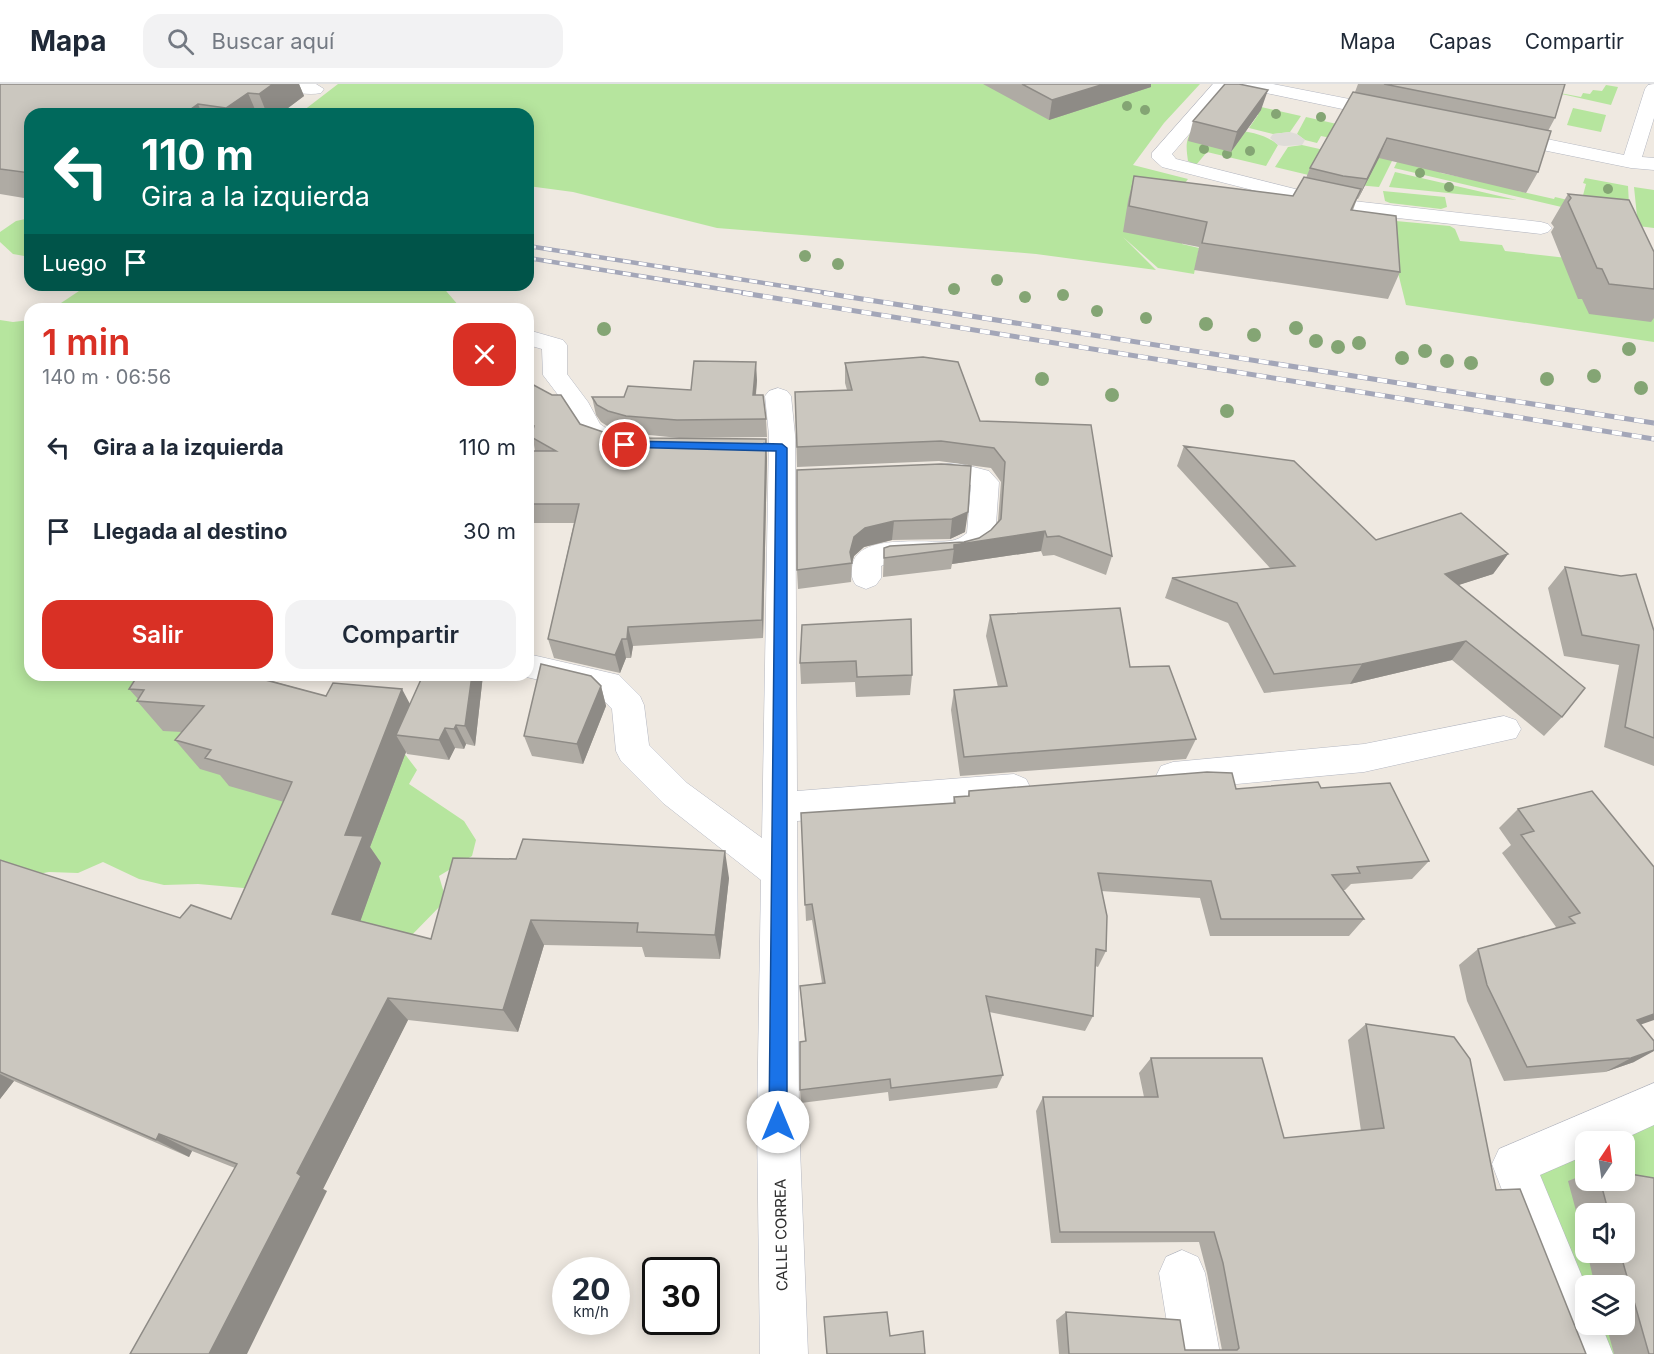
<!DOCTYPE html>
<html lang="es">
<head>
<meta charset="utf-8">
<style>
  :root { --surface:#fff; --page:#f2f2f3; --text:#1f2937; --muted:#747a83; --line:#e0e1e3; --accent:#d93025 }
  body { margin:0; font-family:Inter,sans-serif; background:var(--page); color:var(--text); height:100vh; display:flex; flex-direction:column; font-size:22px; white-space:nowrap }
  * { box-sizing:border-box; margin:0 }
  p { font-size:20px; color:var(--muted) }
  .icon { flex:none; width:33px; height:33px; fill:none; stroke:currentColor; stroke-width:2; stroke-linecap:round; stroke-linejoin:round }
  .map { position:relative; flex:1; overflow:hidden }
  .sheet { position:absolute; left:24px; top:219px; width:510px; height:378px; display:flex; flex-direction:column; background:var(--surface); border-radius:18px; box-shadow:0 3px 15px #0003 }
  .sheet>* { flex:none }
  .hud { position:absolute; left:24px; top:24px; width:510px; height:183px; border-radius:18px; box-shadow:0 3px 15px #0003; background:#00695c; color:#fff; overflow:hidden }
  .needle { width:39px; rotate:13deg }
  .fabs { position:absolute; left:1575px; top:1047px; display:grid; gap:12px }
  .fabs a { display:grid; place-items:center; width:60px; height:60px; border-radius:12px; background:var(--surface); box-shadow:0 3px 15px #0003; font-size:30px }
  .speed { position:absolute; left:552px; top:1173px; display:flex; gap:12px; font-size:30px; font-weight:700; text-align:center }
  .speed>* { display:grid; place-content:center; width:78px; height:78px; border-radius:50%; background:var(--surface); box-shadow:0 3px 15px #0003; line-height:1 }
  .speed small { font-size:15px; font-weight:400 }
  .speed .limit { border:3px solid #111; border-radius:9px; background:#fff; color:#111 }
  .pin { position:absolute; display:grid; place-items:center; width:51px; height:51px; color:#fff; margin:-26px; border:3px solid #fff; border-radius:50%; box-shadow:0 2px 6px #0007 }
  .me { position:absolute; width:66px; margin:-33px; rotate:0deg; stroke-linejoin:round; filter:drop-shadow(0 0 4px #0008) }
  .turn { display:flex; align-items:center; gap:21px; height:126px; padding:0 18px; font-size:27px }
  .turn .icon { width:78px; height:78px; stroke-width:2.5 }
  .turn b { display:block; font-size:42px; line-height:51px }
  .then { display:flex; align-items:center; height:57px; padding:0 18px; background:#0003; gap:12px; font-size:22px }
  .round { display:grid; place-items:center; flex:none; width:63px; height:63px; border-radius:18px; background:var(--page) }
  .headline { display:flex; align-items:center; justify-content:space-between; height:102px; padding:0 18px }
  h1 { font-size:36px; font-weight:600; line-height:45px; color:var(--accent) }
  .action { display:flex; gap:12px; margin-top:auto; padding:12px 18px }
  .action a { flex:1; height:69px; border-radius:18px; background:var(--accent); color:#fff; font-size:24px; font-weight:600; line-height:69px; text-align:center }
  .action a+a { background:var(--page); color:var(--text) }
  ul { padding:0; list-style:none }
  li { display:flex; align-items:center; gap:18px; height:84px; padding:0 18px }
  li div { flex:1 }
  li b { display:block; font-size:22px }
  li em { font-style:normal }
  header { display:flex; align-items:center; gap:36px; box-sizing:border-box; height:84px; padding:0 30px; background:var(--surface); border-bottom:2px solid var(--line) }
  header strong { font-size:28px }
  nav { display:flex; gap:33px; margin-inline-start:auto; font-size:21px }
  .search { width:420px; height:54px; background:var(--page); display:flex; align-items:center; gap:15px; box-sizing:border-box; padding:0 21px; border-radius:18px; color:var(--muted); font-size:22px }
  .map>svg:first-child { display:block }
  .green { fill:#b6e59e; fill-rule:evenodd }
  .plaza { fill:#dfdcd8 }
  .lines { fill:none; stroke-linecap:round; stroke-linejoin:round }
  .minor-casing { stroke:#b4b7c1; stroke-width:1 }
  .minor { fill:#fff; fill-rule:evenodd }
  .rail-far1-casing { stroke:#a3a6b8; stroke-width:4.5 }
  .rail-casing { stroke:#a3a6b8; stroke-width:5 }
  .rail-far1 { stroke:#fff; stroke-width:3; stroke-dasharray:8; stroke-linecap:butt }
  .rail { stroke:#fff; stroke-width:4; stroke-dasharray:10; stroke-linecap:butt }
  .tree { fill:#84a574 }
  .wall { fill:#afaba4 }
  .shaded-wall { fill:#8e8b86 }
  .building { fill:#cbc7bf; stroke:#8e8b86; stroke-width:1.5 }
  .route { fill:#1a73e8; stroke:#114b97; stroke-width:1.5 }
  .labels { text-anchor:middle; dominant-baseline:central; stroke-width:6; stroke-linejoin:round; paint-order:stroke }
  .street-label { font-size:15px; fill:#2e2e2e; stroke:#fff }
</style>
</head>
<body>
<header>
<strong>Mapa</strong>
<div class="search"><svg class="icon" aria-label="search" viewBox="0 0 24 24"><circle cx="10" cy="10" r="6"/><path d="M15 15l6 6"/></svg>Buscar aquí</div>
<nav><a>Mapa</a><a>Capas</a><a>Compartir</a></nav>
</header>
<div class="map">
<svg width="1654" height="1270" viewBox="0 0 1654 1270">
  <rect width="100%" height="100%" fill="#efe9e1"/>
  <path class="green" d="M338,0H1200L1164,39L1133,81L1188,95L1181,104L1182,160L1199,164L1194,190L1158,184L1123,153L1156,186L1036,170L717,144L573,108L528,102V30H299Z
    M1606,1L1618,3L1611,21L1539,5L1581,13L1583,9L1590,10L1593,6L1602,7Z
    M1248,20L1301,32L1290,48L1273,50L1249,44L1258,31Z
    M1573,24L1606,31L1601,48L1567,41Z
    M1306,33L1403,55L1379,103L1346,100L1275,83L1288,63L1302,61L1324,66L1331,54L1321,52L1317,59L1305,56L1297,50Z
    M1194,44C1220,46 1258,43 1278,61L1266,82L1207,68L1196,81L1188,77C1186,63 1185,55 1194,44Z
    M1408,56L1441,89L1518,105V107L1554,115L1555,113L1581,119L1586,100L1583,99L1585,94L1628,102L1630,139L1394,84Z
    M1395,88L1517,116L1389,103Z
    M1634,103L1654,106V144L1638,142Z
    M1383,107L1445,113L1447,123L1441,125L1390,119L1385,117Z
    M30,134V173L13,170L0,158V148L16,137Z
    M1385,136L1450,142L1455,145L1460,157L1502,161L1505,167L1567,174L1654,215V258L1406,221Z
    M88,201H441L459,222V225H52Z
    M0,236L13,238L30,236V591H181L218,650L404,669L417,686L409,700L464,737L476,756L472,772L439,792L446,816L407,856L255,805L198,800L164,801L139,795L103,778L78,789L49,788L27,792L0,789Z
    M1654,1037V1270H1598L1587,1241L1624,1240V1202H1586L1530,1090L1585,1066L1586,1096H1624V1058L1606,1057ZM1586,1130H1624V1168H1586Z"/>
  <path class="plaza" d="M1290,48L1297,50L1305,56L1302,61L1284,62L1278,61L1270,54L1273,50Z"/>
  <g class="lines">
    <defs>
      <path id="minor" d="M268,0H316L324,5L321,9C307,12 285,7 271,4Z
        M1213,0H1232L1172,70L1176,75L1335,115L1541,138L1548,140L1552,144L1548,148L1541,150L1335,127L1162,83L1152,74V69Z
        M1238,0H1273L1390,23L1396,25L1399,29L1396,33L1390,35L1247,5L1241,4Z
        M1654,0V34L1642,73L1654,74V86L1631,84L1503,58L1496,56L1494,52L1496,48L1503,46L1624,71L1645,5L1648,1Z
        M528,246L563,256L567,261V290L588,318L600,340L616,351L636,355L640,361L636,367L627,369L616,367L598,363L586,356L562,316L543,291L542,265L528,261Z
        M778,304L787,307L791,312L795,351L797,707L1014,690L1026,695L1031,705L1026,715L1014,720L797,737L799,1038L808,1270H760L757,1038L761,796L663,719L621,677L616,667L612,625L598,610L518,591H528V570L619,591L640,612L644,621L649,661L687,699L762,754L769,351L765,312L769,307Z
        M958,379L989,387L999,398L995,454C975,488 920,472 888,479L881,482V494L876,501L866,505L856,501C852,495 851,492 852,484C854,448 926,460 950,457C957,456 962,453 967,449L971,401C955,392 935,400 917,395L913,389L917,383Z
        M1504,632L1516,636L1521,645L1516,654L1364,688L1173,706L1161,702L1156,692L1161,682L1173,678L1364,660Z
        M1654,999V1041L1617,1058H1586V1071L1540,1091L1586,1202V1240H1601L1613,1270H1565L1492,1080L1499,1065Z
        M1182,1166L1198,1173L1205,1189L1220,1270H1172L1159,1189L1166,1173Z"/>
    </defs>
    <use href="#minor" class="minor-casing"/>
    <use href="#minor" class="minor"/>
    <defs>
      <path id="rail-far1" d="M528,162L834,210
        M528,174L752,210"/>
      <path id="rail" d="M743,209L1654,355
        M824,209L1654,339"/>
    </defs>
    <use href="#rail-far1" class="rail-far1-casing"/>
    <use href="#rail" class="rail-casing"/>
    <use href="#rail-far1" class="rail-far1"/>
    <use href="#rail" class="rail"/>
  </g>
  <g class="tree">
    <circle cx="1127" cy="22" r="5"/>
    <circle cx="1145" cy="26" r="5"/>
    <circle cx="1276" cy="30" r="5"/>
    <circle cx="1321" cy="33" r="5"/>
    <circle cx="1204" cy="65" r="5"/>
    <circle cx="1250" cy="67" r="5"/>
    <circle cx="1227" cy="70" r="5"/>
    <circle cx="1420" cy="89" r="5"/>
    <circle cx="1449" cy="103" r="5"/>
    <circle cx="1608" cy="105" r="5"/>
    <circle cx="805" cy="172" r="6"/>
    <circle cx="838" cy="180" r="6"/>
    <circle cx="997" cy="196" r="6"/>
    <circle cx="954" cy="205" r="6"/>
    <circle cx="1063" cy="211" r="6"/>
    <circle cx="1025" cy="213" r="6"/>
    <circle cx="1097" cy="227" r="6"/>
    <circle cx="1146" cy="234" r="6"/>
    <circle cx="1206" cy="240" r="7"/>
    <circle cx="1296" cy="244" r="7"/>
    <circle cx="604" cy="245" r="7"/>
    <circle cx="1254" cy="251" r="7"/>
    <circle cx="1316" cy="257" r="7"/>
    <circle cx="1359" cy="259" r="7"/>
    <circle cx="1338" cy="263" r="7"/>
    <circle cx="1629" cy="265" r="7"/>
    <circle cx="1425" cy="267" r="7"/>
    <circle cx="1402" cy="274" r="7"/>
    <circle cx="1447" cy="277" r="7"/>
    <circle cx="1471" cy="279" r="7"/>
    <circle cx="1594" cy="292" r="7"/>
    <circle cx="1042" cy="295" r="7"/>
    <circle cx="1547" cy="295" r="7"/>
    <circle cx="1641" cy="304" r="7"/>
    <circle cx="1112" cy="311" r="7"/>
    <circle cx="1227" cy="327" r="7"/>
  </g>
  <path class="wall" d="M0,0H299L304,12L280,30H30V115L0,110Z
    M983,0H1151V3L1049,36Z
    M1358,0H1565L1555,34L1548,47L1538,88L1526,109L1379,74L1358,115H1357L1353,126L1400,188L1388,215L1194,186L1199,163L1123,148L1128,117L1134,92L1293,112L1306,94L1310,84L1355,8Z
    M1261,26L1231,68L1188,57L1193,37Z
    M1568,110L1654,168V234L1651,238L1589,230L1582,215H1578L1551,148L1554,143L1551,139Z
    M845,279L980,337L1112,472L1106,491L1054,471L1043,472L1041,467L952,480L951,485L883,493L884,464L964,458L979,454L991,446L998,437L1001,398L991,384L939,377L797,383L795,308L847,306L845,299Z
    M757,296L756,311L766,335L767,353L679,354L630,349L612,345L601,338L596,331L592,313H624L691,306Z
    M528,298L580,340L606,349L767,374L763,554L633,562L631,574H626L620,589L554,574L548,555L574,439H528V367H535L534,361H528Z
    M1184,362L1376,456L1508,470L1493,490L1458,501L1562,633L1544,652L1452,576L1350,600L1264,609L1228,539L1165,514L1172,494L1270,484L1177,382Z
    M941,380L965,448L950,455L892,456L864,463L854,472L852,478L851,498L798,505L797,486Z
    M1565,483L1654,547V682L1604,663L1619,581L1564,572L1548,504Z
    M990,531L1130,583L1196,655L1186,675L960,692L951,626L954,606L998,603L986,552Z
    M911,535L912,591L910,611L856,613L855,598L801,600L800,579Z
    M250,591L326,612L410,620L483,591L475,662L466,660L464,665L455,664L449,676L407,670L406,668L370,763L381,779L360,837L431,855L729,794L720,875L645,873L642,863L544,861L518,948L408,936L323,1105L327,1107L235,1084L192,1067L189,1073L14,997L0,1015V776L180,834L231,835L284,718L229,702L220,691L200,685L175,656L182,648L163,647L137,617L138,615L129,605Z
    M601,602L606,622L583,680L532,672L524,652Z
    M1321,704L1429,777L1412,795L1351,800L1345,806H1343L1364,835L1349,852H1210L1200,814L1101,807L1106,867L1098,883L1095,882L1093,932L1085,947L989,928L1003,991L997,1004L889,1017L888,1008L801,1019L800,1006L805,957L800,902L822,899L812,836L806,837L801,729L953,719L954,713L968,712L969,707Z
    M1592,707L1640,941L1634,978L1605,988L1504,997L1467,917L1459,881L1478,865L1554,845L1556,843L1502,769L1511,761L1499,744L1518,725Z
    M1366,940L1496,1106L1586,1270H1059L1056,1236L1066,1228L1185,1266H1222L1207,1189L1199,1158L1051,1159L1036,1027L1043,1013H1144L1139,989L1151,974L1284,1054L1361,1047L1348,956Z
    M1586,1090V1096H1624L1654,1270H1614L1606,1240H1624V1202H1595L1587,1168H1624V1130H1586V1164L1568,1097Z"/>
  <path class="shaded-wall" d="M273,0H299L304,12L280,30H267L259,10Z
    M1104,0H1151V3L1049,36L1052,16Z
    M1268,6L1261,26L1231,68L1237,48Z
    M248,9L257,30H229L226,24Z
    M198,20L202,30H184Z
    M1387,54L1379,74L1358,115L1367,95Z
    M756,278L757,296L754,329L753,311Z
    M766,355L767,374L763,554L762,536Z
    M968,428L965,448L950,455L952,435Z
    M894,437L892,456L864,463L854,472L852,479L850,468L854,453L865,444Z
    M1045,447L1041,467L952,480L954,465V461Z
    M1508,470L1493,490L1431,510L1445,490Z
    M628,543L633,562L631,574L627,555Z
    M622,555L626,574L620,589L615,571Z
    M1466,557L1452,576L1350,600L1362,580Z
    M472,591H483L475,662L465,642Z
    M601,602L606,622L583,680L577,660Z
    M402,605L418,635L396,651L406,668L370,763L381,779L354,855L332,830L345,751Z
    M456,641L466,660L464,665L454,645Z
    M445,644L455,664L449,676L439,656Z
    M725,767L729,794L720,875L715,851Z
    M531,836L544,861L518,948L503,926Z
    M388,914L408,936L323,1105L327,1107L247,1270H209L297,1089Z
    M1654,930V936L1611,951L1637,936Z
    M1654,966V967L1634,978L1605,988L1631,974Z
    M0,990L14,997L0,1015Z
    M159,1050L192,1067L189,1073L156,1056Z"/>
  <path class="building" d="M0,0H273L259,10L248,9L226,24L198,20L184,30H30V89L0,85Z
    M1022,0H1104L1052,16Z
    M1225,0H1239L1268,6L1237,48L1193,37Z
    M1384,0H1565L1555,34Z
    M1353,8L1551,47L1538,88L1387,54L1367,95L1343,92L1310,84Z
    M1134,92L1293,112L1304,93L1361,105L1351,126L1396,132L1400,188L1202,159L1207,138L1129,122Z
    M1568,110L1629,116L1654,168V205L1609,200L1602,185L1597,184L1568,118L1571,114Z
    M923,273L958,278L980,337L1091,341L1112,472L1059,452L1047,453L1045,447L954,461V465L884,474V464L890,462L964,458L979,454L991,446L1001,435L1005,378L994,364L941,357L797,363L795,308L852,306L845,279Z
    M694,277L756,278L753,311H763L766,335L677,336L626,332L608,327L597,321L592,313H624L628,302L691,306Z
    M528,298L552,311H561L580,340L606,349L643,354L766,355L762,536L628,543L627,555H622L615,571L548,555L579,420H528V367H556L531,353L534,342H528Z
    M1184,362L1294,377L1376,456L1461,429L1508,470L1445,490L1585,604L1562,633L1466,557L1362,580L1274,590L1237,519L1172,494L1295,482Z
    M941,380L971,382L968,428L952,435L894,437L865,444L854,453L850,468L852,479L797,486V386Z
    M1565,483L1621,492L1636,490L1654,547V654L1625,643L1639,561L1582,551Z
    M1120,524L1130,583L1169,582L1196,655L964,673L954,606L1007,602L990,531Z
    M911,535L912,591L857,593L856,577L800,579L802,541Z
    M541,580L591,592L601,602L577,660L524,652Z
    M138,591H247L326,612L333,599L402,605L345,751L363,752L332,830L431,855L453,774L516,775L523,755L725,767L715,851L637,848L638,839L531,836L503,926L388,914L297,1089L301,1092L209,1270H130L237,1080L159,1050L156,1056L0,988V776L180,834L191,821L231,835L292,698L205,674L211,666L175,656L204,622L137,617L144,606L129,605Z
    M423,591H472L465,642L456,641L454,645L445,644L439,656L396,651Z
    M1207,688L1232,689L1236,705L1318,698L1321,704L1390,699L1429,777L1357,783L1360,789L1332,791L1364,835H1221L1211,797L1098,789L1107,832L1106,867L1096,865L1093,932L986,912L1003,991L891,1004L890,995L800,1006V958L806,957L800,902L825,899L812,820L805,821L801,729L955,719L954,713L969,712V707Z
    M1592,707L1654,783V930L1637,936L1654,957V966L1631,974L1527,983L1487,901L1478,865L1575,839L1569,833L1580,829L1521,751L1534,747L1518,725Z
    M1366,940L1454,953L1470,975L1496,1106L1520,1105L1586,1270H1069L1066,1228L1180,1236L1185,1266H1237L1239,1264L1223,1179L1214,1148H1060L1043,1013H1158L1151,974H1262L1284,1054L1384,1044Z
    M1624,1089L1654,1094V1270H1649L1620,1168H1624V1130H1609L1600,1096H1624Z
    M887,1228L890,1252L923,1247L925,1270H827L824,1233Z"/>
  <path class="route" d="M625,357L782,360L787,364V1038L784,1044L778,1047L772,1044L769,1038L776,367L621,363L619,361Z"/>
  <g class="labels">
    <g class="street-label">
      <text transform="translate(781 1151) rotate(-91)">CALLE CORREA</text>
    </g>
  </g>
</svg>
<div class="fabs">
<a><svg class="needle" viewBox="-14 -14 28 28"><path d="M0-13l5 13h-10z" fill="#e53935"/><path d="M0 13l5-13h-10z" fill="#747a83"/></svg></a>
<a><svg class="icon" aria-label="sound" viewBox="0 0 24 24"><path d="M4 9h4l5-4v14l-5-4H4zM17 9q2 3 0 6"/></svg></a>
<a><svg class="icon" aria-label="layers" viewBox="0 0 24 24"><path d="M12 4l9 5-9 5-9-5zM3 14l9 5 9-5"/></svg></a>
</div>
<div class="speed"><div>20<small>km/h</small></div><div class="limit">30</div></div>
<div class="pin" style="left:625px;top:361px;background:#d93025"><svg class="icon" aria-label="arrive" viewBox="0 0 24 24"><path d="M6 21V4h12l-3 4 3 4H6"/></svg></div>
<svg class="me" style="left:778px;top:1038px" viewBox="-20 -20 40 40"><circle r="19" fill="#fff"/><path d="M0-13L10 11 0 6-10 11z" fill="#1a73e8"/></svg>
<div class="hud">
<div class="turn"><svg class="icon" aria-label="left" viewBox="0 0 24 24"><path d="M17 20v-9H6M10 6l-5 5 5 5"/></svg><div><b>110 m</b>Gira a la izquierda</div></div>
<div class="then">Luego<svg class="icon" aria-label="arrive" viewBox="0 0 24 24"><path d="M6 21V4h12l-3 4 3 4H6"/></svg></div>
</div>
<section class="sheet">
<div class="headline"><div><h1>1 min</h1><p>140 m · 06:56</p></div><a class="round" style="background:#d93025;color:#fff"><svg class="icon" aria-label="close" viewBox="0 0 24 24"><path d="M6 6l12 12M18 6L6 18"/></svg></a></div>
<ul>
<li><svg class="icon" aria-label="left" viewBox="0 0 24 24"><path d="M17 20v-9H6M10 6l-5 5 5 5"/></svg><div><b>Gira a la izquierda</b></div><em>110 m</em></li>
<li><svg class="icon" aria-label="arrive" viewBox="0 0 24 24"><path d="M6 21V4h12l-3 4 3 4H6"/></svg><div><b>Llegada al destino</b></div><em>30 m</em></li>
</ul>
<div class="action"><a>Salir</a><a>Compartir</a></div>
</section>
</div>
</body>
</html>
